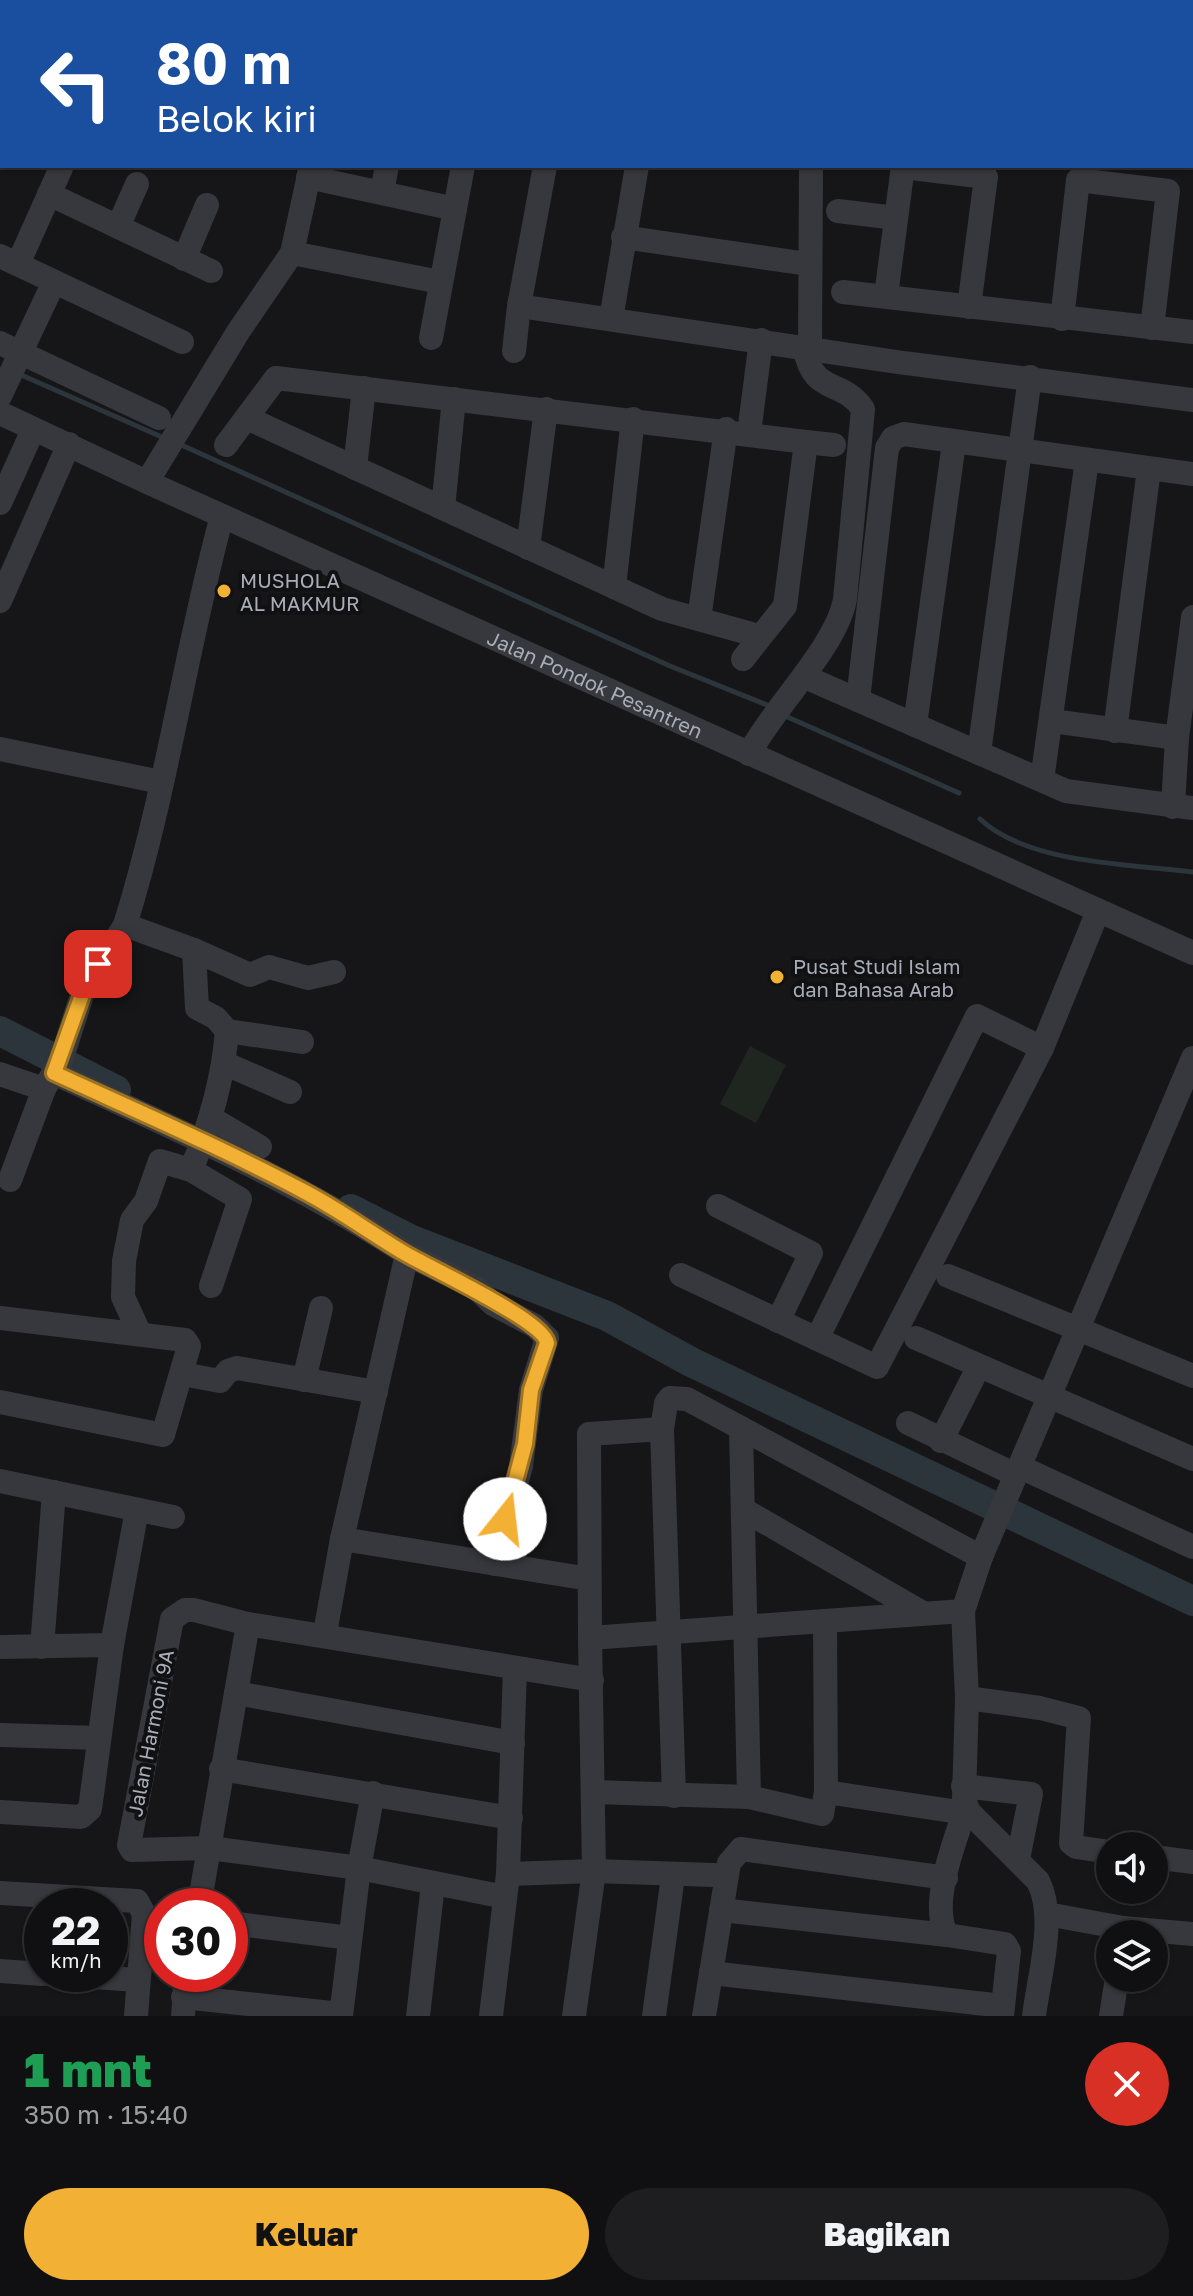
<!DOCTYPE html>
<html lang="id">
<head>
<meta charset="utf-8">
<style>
  :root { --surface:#101012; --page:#1e1e20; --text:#f1f3f6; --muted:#9c9d9f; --line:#303032; --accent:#f2b134 }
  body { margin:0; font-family:"Golos Text",sans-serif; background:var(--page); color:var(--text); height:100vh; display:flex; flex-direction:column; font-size:30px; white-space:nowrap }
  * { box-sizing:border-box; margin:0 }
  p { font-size:26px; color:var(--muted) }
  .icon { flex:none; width:44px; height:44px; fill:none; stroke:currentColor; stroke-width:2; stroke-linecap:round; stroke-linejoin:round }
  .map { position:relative; height:2016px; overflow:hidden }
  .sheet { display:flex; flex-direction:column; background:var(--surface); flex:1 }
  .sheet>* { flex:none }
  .hud { position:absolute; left:0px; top:0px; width:1194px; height:168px; box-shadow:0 2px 6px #0004,0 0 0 2px var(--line); background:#1a4fa0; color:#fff; overflow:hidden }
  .buttons { position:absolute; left:1096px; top:1832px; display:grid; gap:16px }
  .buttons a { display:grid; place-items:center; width:72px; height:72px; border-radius:50%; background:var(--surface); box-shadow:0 2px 6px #0004,0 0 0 2px var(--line); font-size:40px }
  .speed { position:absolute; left:24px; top:1888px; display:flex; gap:16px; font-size:40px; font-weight:700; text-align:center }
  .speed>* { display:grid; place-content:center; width:104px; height:104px; border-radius:50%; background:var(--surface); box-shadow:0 2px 6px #0004,0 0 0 2px var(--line); line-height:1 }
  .speed small { font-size:20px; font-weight:400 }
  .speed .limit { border:12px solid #d22; background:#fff; color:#111 }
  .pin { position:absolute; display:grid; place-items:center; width:68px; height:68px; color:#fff; margin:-34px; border-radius:16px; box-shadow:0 4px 12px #0006 }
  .me { position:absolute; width:88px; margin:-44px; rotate:16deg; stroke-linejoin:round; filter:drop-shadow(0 0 6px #0008) }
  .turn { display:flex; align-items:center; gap:28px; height:168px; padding:0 24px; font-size:36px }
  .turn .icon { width:104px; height:104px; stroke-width:2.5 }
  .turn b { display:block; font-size:56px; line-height:68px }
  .round { display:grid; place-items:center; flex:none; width:84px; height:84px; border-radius:42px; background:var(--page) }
  .overview { display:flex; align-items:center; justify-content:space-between; height:136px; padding:0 24px }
  h1 { font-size:48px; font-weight:800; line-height:60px; color:#1e9e55 }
  .action { display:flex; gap:16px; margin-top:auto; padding:16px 24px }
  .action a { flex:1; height:92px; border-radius:48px; background:var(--accent); color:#111; font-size:32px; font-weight:800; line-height:92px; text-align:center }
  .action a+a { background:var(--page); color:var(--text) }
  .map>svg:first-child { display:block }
  .green { fill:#1e261f }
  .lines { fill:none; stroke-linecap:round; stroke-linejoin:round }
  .stream { stroke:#2c353c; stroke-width:5 }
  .river { stroke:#2c353c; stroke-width:30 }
  .minor { stroke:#37383d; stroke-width:24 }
  .route-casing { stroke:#9d7322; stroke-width:20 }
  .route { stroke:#f2b134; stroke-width:14 }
  .poi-dot { fill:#f2b134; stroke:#111113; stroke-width:3 }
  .labels { text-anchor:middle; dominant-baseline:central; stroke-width:8; stroke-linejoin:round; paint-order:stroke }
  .poi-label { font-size:20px; fill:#a8adb8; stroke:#111113; text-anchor:start }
  .street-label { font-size:20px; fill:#a8adb8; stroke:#111113 }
</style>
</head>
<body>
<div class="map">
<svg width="1193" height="2016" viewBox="0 0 1193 2016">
  <rect width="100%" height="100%" fill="#161618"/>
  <path class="green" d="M750,1046L786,1065L756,1123L720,1104Z"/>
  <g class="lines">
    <path class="stream" d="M19,374L164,438
      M177,443L670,666L767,705
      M783,715L959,793
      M980,819C1028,864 1130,864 1193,872"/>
    <path class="river" d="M0,1031L116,1090
      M351,1209L412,1240L607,1316L691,1362L1193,1601"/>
    <g class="minor">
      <path d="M1091,0L1108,2"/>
      <path d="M663,1L673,2"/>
      <path d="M82,2L83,0"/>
      <path d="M177,2V0"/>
      <path d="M259,2V0"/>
      <path d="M343,2V0"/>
      <path d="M420,2V0"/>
      <path d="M493,2V0"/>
      <path d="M573,2V0"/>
      <path d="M834,2V0"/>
      <path d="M924,2V0"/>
      <path d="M1008,2V0"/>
      <path d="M1192,12H1193"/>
      <path d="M0,102H2"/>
      <path d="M545,166L519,306L897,362L1193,400"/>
      <path d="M903,167L986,177L969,307"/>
      <path d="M308,177L455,209"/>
      <path d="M382,191L387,166"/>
      <path d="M49,194L211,271"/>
      <path d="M838,211L896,218"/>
      <path d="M118,227L137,184"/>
      <path d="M623,237L808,264"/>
      <path d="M292,253L311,166"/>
      <path d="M0,256L182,342"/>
      <path d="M184,259L207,205"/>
      <path d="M18,264L61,168"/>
      <path d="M843,292L1193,332"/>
      <path d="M886,296L903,166"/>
      <path d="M611,319L637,166"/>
      <path d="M1062,319L1078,180L1168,191L1152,328"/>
      <path d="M431,338L463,166"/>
      <path d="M0,343L159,418"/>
      <path d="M810,347L811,166"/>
      <path d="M514,351L519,306"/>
      <path d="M0,396L54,282"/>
      <path id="s1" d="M0,413L147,482L1193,953"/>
      <path d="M247,418L662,609L759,636"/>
      <path d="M749,433L761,340"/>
      <path d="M806,442L834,445"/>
      <path d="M226,445L276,378L806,442L785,606L743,659"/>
      <path d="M355,468L364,388"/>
      <path d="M147,482L238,332L292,253L440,282"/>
      <path d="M0,503L33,430"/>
      <path d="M443,508L454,399"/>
      <path d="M528,548L546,409"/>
      <path d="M614,587L633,419"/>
      <path d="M0,601L69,444"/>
      <path d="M699,619L726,429"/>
      <path d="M812,680L1066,791L1193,808"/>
      <path d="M858,700L887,448L893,438L904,434L1193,474"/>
      <path d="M1052,721L1177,738"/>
      <path d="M915,725L954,443"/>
      <path d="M1115,731L1149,469"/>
      <path d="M0,749L161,782"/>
      <path d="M979,753L1030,377"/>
      <path d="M749,754C773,708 837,646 845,599L863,409C841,377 813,397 804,346"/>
      <path d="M1042,780L1087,460"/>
      <path d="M1173,807L1177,738L1193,617"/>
      <path d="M194,950L250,975L269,967L308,978L334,972"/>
      <path d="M227,1031L302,1042"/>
      <path d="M224,1063L290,1092"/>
      <path d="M54,1073C175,1129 296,1181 407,1254L342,1539L325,1633"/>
      <path d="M0,1074L44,1089"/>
      <path d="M211,1118L260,1147"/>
      <path d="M191,1170L240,1199L211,1286"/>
      <path d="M10,1180L44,1089L61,1060L83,992L125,925"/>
      <path d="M718,1206L811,1253L778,1321"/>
      <path d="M407,1254L476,1288L493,1304L535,1326L547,1338L531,1390L521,1466L495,1564"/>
      <path d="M681,1275L877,1367L1042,1048L1098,911"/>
      <path d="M948,1276L1193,1376"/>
      <path d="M0,1318L185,1340L189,1346L163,1435L0,1402"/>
      <path d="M140,1334L123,1297L124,1261L132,1220L146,1201L160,1161L191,1170C210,1125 223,1080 227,1031L216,1018L197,1008L194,950L125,925C167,791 185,651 222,516"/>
      <path d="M916,1338L1193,1459"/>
      <path d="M817,1339L977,1016L1042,1048"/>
      <path d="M182,1374L220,1381L228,1371L237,1368L376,1392"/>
      <path d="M304,1380L321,1308"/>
      <path d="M908,1423L1016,1475"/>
      <path d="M741,1428L749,1797"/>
      <path d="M941,1441L978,1368"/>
      <path d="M1020,1467L1193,1547"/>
      <path d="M0,1481L173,1517"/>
      <path d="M744,1510L921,1612"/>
      <path d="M342,1539L577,1577"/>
      <path d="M963,1611L967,1698L964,1799L969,1812L1038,1881C1057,1918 1039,1975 1034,2016"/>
      <path d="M248,1624L194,1610H185L172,1619L129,1845L132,1850L210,1848L359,1868L505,1897"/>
      <path d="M590,1638L589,1434L662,1429"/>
      <path d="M0,1647L112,1645"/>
      <path d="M42,1647L54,1492"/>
      <path d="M236,1693L513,1743"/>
      <path d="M967,1698L1040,1708L1079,1718L1071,1843L1076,1847L1110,1852"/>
      <path d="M0,1735L99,1738"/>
      <path d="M221,1769L511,1818"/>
      <path d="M963,1786L1031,1794L1018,1859"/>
      <path d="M594,1792L749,1797L822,1814L826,1792L825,1621"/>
      <path d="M826,1792L952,1811L966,1808"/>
      <path d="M674,1796L662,1429L666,1403L670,1398L687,1399L981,1557"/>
      <path d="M966,1808C955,1840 929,1905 947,1935L1005,1944L1009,1951L1002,2016"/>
      <path d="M0,1812L81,1817L90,1809L112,1645L137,1510"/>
      <path d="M1154,1857L1193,1862"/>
      <path d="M508,1874L594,1871L714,1875"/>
      <path d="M0,1893L137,1901L144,1914L136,2016"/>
      <path d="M199,1906L248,1624L592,1680"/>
      <path d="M721,1910L947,1935"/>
      <path d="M1047,1914L1123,1928L1122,1934"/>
      <path d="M230,1923L350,1938"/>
      <path d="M1123,1928L1193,1934"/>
      <path d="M0,1971L42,1974"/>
      <path d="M711,1973L1003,2006"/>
      <path d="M49,1974L138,1980"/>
      <path d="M183,1997L341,2014"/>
      <path d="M183,2016L186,1974"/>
      <path d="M341,2016L359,1868L373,1793"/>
      <path d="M418,2016L433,1884"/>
      <path d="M491,2016L508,1874L515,1668"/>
      <path d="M574,2016L594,1871L590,1638L963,1611L981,1557L1193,1058"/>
      <path d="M654,2016L673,1876"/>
      <path d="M704,2016L729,1863L741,1849L946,1878"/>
      <path d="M1111,2016L1117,1978"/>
    </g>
  </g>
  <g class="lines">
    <defs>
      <path id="route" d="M98,964L83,992L54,1073C139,1112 225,1149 307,1193C341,1211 372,1234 406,1254C430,1268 544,1321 547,1343L531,1390L525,1444L505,1519"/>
    </defs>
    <use href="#route" class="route-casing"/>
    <use href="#route" class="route"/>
  </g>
  <g class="poi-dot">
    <circle cx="224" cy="591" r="8"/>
    <circle cx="777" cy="977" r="8"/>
  </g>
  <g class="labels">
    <g class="poi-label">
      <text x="240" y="580">MUSHOLA<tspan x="240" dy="23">AL MAKMUR</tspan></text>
      <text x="793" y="966">Pusat Studi Islam<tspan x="793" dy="23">dan Bahasa Arab</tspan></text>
    </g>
    <g class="street-label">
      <text stroke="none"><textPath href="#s1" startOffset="654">Jalan Pondok Pesantren</textPath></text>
      <text transform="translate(150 1733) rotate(-79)">Jalan Harmoni 9A</text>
    </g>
  </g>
</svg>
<div class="buttons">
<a><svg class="icon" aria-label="sound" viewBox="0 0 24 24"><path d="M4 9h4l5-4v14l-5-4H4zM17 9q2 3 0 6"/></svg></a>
<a><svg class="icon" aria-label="layers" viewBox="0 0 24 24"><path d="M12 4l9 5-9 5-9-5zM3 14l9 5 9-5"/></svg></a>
</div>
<div class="speed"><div>22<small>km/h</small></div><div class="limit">30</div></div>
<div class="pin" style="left:98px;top:964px;background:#d93025"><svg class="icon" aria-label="arrive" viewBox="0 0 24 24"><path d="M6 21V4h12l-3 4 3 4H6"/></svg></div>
<svg class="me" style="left:505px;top:1519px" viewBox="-20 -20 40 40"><circle r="19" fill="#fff"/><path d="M0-13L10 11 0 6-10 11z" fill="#f2b134"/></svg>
<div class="hud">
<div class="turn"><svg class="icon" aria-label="left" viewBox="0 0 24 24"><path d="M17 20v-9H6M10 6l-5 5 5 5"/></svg><div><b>80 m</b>Belok kiri</div></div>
</div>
</div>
<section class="sheet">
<div class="overview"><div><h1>1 mnt</h1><p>350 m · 15:40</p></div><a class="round" style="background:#d93025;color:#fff"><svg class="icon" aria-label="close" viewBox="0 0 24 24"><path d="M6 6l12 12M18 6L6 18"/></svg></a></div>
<div class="action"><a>Keluar</a><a>Bagikan</a></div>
</section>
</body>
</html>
